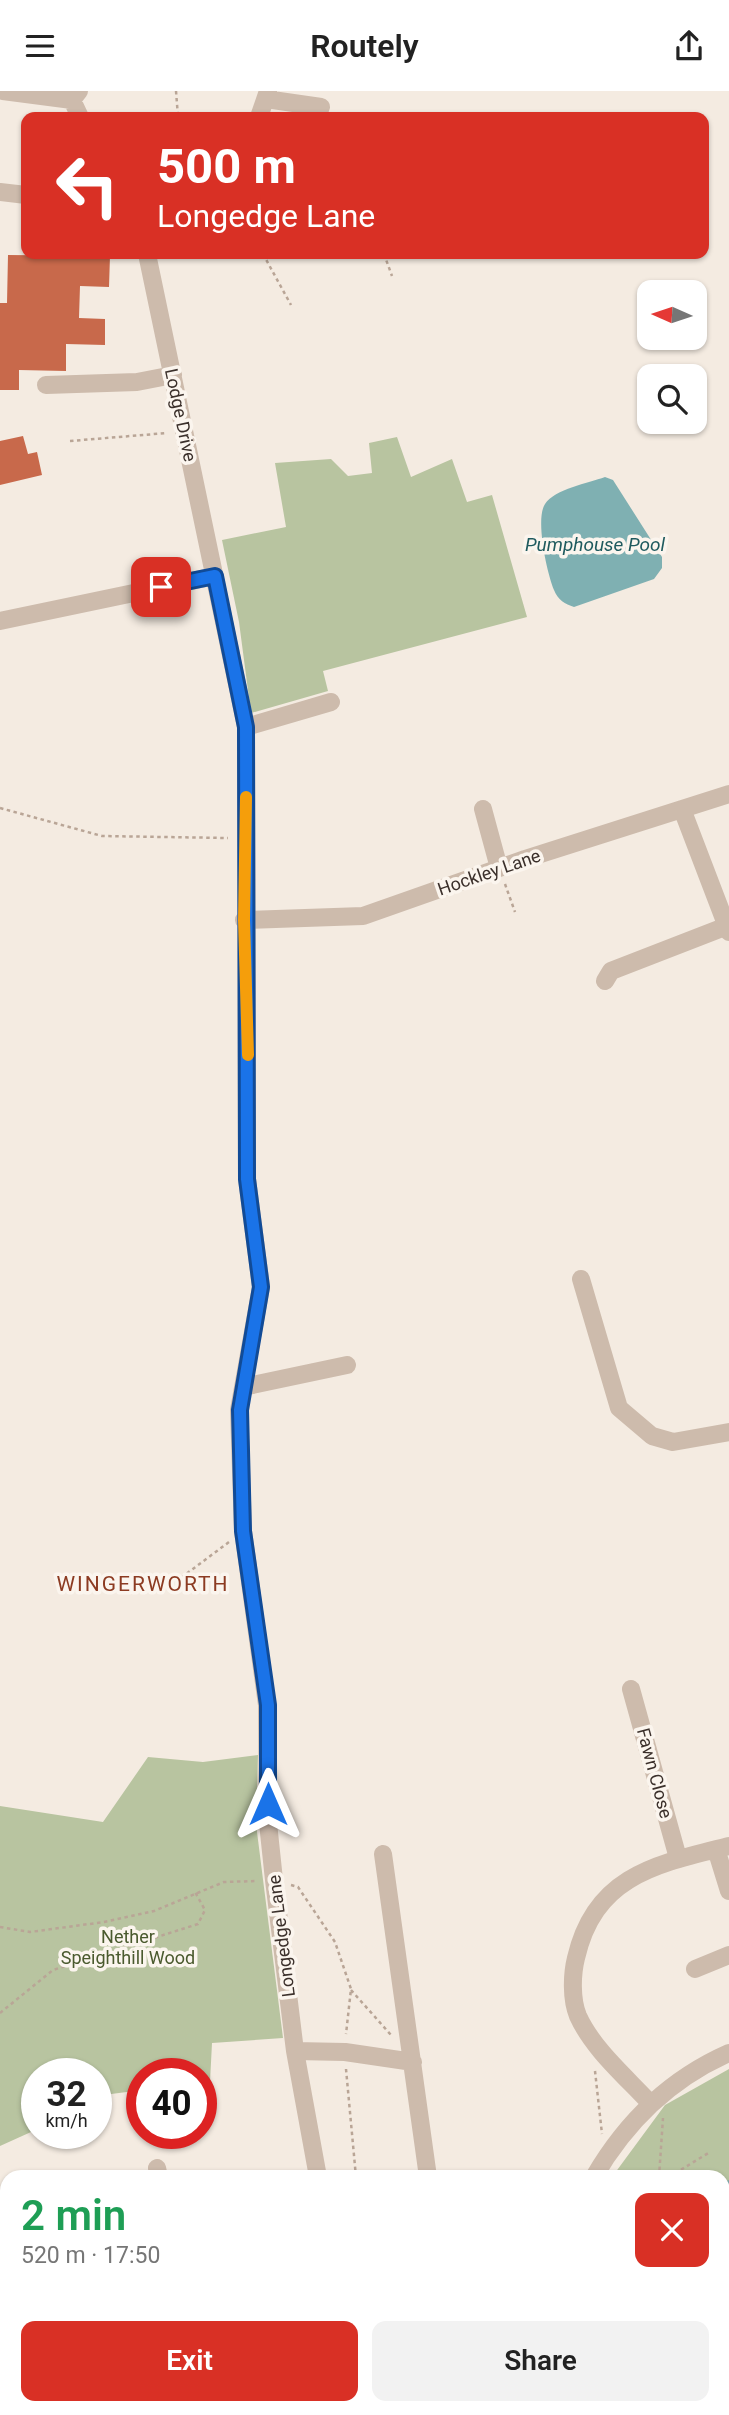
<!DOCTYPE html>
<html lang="en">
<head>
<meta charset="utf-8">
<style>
  :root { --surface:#fff; --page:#f2f2f2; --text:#222; --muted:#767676; --accent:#d93025 }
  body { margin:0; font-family:Roboto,sans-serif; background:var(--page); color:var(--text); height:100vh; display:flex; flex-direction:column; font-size:26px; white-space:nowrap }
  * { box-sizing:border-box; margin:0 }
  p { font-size:23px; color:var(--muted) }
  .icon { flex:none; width:38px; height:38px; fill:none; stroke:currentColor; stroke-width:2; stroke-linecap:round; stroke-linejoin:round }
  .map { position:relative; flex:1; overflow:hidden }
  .panel { position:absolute; left:0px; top:2079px; width:730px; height:245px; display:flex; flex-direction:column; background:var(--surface); border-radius:21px 21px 0 0; box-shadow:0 2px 5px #0004 }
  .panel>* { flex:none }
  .banner { position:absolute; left:21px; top:21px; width:688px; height:147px; border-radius:14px; box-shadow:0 2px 5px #0004; background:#d93025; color:#fff; overflow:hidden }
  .needle { width:46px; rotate:273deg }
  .fabs { position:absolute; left:637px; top:189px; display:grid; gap:14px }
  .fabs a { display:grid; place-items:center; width:70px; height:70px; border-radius:14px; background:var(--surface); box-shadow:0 2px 5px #0004; font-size:35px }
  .speed { position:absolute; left:21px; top:1967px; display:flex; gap:14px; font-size:35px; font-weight:700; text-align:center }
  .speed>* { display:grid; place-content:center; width:91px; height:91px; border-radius:50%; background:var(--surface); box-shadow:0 2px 5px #0004; line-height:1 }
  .speed small { font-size:18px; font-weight:400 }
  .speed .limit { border:10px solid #d22; background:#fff; color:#111 }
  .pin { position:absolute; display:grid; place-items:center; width:60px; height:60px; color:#fff; margin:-30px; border-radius:14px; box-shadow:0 4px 10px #0006 }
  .me { position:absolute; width:77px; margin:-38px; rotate:0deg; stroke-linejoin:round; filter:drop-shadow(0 0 5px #0008) }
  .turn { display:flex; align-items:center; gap:24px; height:147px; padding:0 21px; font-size:32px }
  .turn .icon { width:91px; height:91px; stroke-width:2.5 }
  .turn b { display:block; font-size:49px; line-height:60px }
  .round { display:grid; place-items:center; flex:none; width:74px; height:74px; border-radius:14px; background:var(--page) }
  .summary { display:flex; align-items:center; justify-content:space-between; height:119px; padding:0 21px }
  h1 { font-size:42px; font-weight:600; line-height:52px; color:#1e9e55 }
  .button { display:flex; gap:14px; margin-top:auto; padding:14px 21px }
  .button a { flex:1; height:80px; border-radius:14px; background:var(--accent); color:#fff; font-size:28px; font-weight:600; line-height:80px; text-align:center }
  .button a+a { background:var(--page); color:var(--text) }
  header { display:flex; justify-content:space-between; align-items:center; height:91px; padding:0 21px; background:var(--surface); font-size:32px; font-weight:600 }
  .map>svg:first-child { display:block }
  .green { fill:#b8c4a0 }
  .water { fill:#7fb0b2 }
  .building { fill:#c8694b }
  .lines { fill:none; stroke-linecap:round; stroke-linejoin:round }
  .path { stroke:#b9a596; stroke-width:2.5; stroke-dasharray:3.5 3.5; stroke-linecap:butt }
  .minor { stroke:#cdbbac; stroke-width:18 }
  .route-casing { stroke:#114b97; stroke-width:18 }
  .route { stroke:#1a73e8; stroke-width:12 }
  .slow { stroke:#f59e0b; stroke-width:12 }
  .labels { text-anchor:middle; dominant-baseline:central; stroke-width:7; stroke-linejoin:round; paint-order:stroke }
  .street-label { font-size:18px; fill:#3b302b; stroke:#fbf5ee }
  .park-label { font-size:18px; fill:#4a5a2e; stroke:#fbf5ee }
  .water-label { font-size:19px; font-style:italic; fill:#1f5a5e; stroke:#fbf5ee }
  .quarter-label { font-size:21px; letter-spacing:2px; fill:#8c3b22; stroke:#fbf5ee }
</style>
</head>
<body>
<header><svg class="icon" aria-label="menu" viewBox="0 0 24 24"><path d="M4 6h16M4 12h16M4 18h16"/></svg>Routely<svg class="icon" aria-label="share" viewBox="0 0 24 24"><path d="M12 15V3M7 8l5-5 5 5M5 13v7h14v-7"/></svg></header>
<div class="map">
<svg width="729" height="2324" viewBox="0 0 729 2324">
  <rect width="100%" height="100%" fill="#f4ebe1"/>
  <path class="green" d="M397,346L411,386L452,368L467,411L492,404L527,526L323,580L328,600L251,622L239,531L222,449L286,436L275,372L331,368L348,385L372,382L369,352Z
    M258,1664L256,1733L283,1947L212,1952L210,1991L201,1992V1983H142V1999L96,2005V1983H37V2013L27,2014L31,2041L0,2055V1715L103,1731L148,1666L203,1671Z
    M729,1978V2324H604L601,2321L529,2324L527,2317H723V2086H612L665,2014Z"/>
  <path class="water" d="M605,386L613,389L662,466V477L654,488L574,516C565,513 558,509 554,499C547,482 535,428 545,413C555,398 588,392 605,386Z
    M729,2089V2204L723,2205V2092Z"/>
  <path class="building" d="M8,164L110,165L109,196L80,195L79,227L105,228V254L66,253V280L19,279V299H0V212H7Z
    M23,345L28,363L37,361L42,384L0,394V350Z"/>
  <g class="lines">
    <path class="path" d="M176,0L178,26
      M263,163L291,214
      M384,163L392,185
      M70,350L167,342
      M0,717L102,745L228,747
      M505,793L515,821
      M170,1495L229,1451
      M291,1794L298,1796L335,1851L351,1898L346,1943
      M0,1836L30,1841L104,1831L154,1820L224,1791L257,1790
      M351,1899L391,1944
      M0,1922L53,1879L198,1833L205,1819L195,1801
      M346,1978L356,2086
      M595,1980L602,2043
      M659,2086L663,2027
      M669,2086L710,2061
      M723,2211H729
      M564,2324L607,2317"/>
    <path class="minor" d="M3,0L72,9L79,0
      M266,8L321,16
      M72,9L80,26
      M259,26L268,0
      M0,101L26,104
      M147,163L246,636L247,1088L261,1196L239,1319L243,1440L267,1614L268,1732L274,1789L295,1960L318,2086
      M46,294L137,291L173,284
      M0,530L215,485
      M246,636L331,611
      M483,718L499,777
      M682,718L729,841
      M244,829L363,825L525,768L729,703
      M605,890L611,880L727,835
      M581,1188L619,1317L652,1345L673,1351L729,1341
      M243,1296L347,1274
      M631,1598L678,1767
      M716,1758L729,1800
      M383,1763L428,2086
      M695,1878L729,1864
      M295,1960L345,1961L413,1971
      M650,2012C625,1985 593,1958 578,1925C571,1908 572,1883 576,1867C595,1784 657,1773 729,1755
      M157,2077L159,2086
      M594,2086C626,2031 670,1988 729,1962
      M0,2190L7,2187
      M352,2317L353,2324
      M512,2317L513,2324
      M116,2324V2317"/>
  </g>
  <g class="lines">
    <defs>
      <path id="route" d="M161,496L215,485L246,636L247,1088L261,1196L240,1319L243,1440L268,1614V1713"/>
    </defs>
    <use href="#route" class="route-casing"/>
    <use href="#route" class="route"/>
    <path class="slow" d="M246,706L244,829L248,964"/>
  </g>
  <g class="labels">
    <g class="street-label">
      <text transform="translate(181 324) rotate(78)">Lodge Drive</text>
      <text transform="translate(489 781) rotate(-19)">Hockley Lane</text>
      <text transform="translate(655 1682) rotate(75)">Fawn Close</text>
      <text transform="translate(281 1845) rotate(-97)">Longedge Lane</text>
    </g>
    <g class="park-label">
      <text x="128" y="1845">Nether<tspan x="128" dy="21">Speighthill Wood</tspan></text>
    </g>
    <g class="water-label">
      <text x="595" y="453">Pumphouse Pool</text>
    </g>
    <g class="quarter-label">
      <text x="143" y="1493">WINGERWORTH</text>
    </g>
  </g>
</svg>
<div class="fabs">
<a><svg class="needle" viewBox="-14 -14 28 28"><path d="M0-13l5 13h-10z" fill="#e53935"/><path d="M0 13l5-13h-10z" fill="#767676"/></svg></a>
<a><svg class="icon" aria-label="search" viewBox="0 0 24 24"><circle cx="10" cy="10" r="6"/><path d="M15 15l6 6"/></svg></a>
</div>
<div class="speed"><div>32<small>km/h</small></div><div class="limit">40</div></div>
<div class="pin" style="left:161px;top:496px;background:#d93025"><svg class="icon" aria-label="arrive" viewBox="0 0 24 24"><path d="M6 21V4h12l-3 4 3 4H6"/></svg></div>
<svg class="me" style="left:268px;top:1713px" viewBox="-20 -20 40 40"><path d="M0-17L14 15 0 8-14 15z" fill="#1a73e8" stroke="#fff" stroke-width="4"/></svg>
<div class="banner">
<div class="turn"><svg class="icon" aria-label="left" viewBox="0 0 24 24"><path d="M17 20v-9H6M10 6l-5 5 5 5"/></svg><div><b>500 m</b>Longedge Lane</div></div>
</div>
<section class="panel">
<div class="summary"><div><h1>2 min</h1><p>520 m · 17:50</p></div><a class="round" style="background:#d93025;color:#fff"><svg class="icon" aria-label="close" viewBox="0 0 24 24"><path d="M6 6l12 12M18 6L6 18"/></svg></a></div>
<div class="button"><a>Exit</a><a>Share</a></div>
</section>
</div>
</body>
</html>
